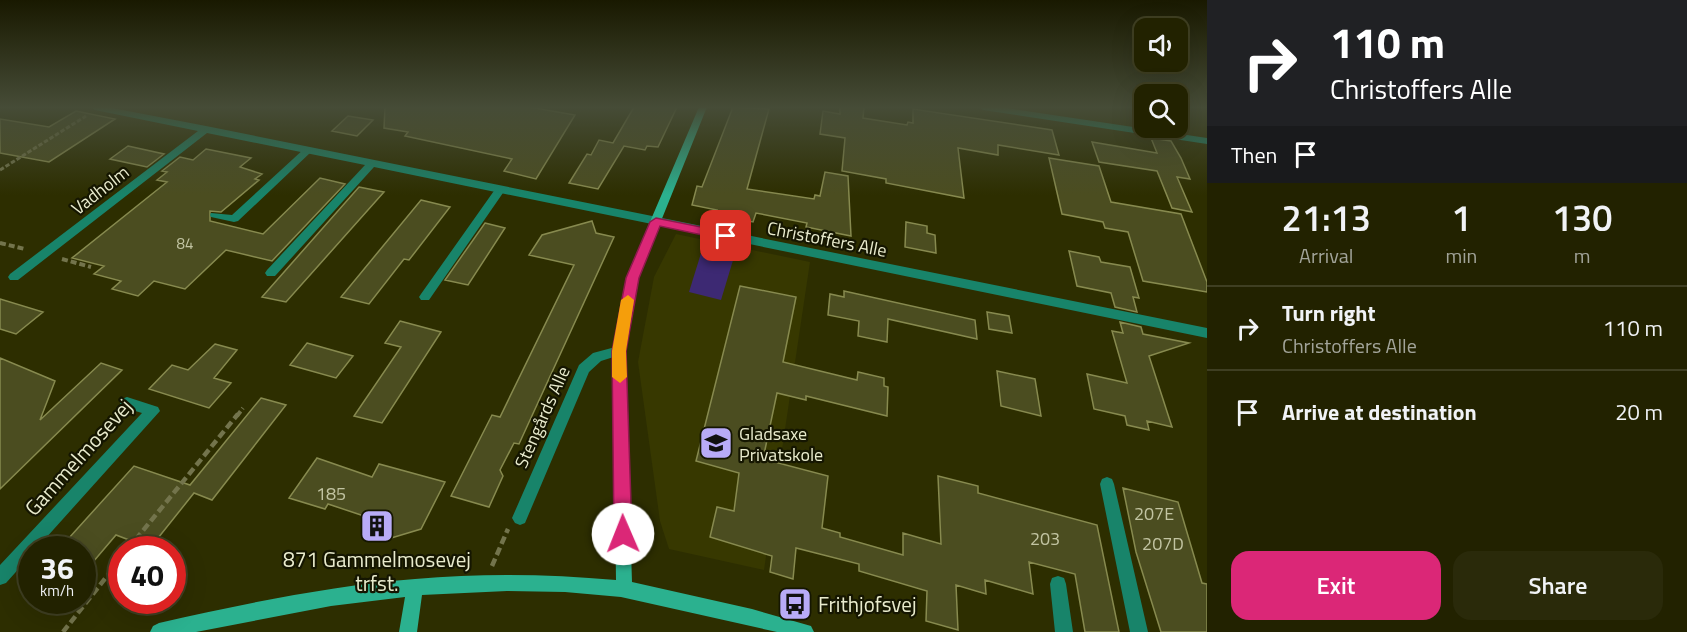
<!DOCTYPE html>
<html lang="en">
<head>
<meta charset="utf-8">
<style>
  :root { --surface:#220; --page:#2a2a0a; --text:#f1f3f6; --muted:#a2a499; --line:#3f3f22; --accent:#db2777 }
  body { margin:0; font-family:"Titillium Web",sans-serif; background:var(--page); color:var(--text); height:100vh; display:flex; flex-direction:column; font-size:22px; white-space:nowrap }
  * { box-sizing:border-box; margin:0 }
  p { font-size:20px; color:var(--muted) }
  .icon { flex:none; width:33px; height:33px; fill:none; stroke:currentColor; stroke-width:2; stroke-linecap:round; stroke-linejoin:round }
  .map { position:relative; flex:1; overflow:hidden }
  .panel { display:flex; flex-direction:column; background:var(--surface); width:480px }
  .panel>* { flex:none }
  .hud { background:#202124; color:#fff; overflow:hidden }
  .controls { position:absolute; left:1134px; top:18px; display:grid; gap:12px }
  .controls a { display:grid; place-items:center; width:54px; height:54px; border-radius:12px; background:var(--surface); box-shadow:0 6px 24px #0002,0 0 0 2px var(--line); font-size:30px }
  .speed { position:absolute; left:18px; top:536px; display:flex; gap:12px; font-size:30px; font-weight:700; text-align:center }
  .speed>* { display:grid; place-content:center; width:78px; height:78px; border-radius:50%; background:var(--surface); box-shadow:0 6px 24px #0002,0 0 0 2px var(--line); line-height:1 }
  .speed small { font-size:15px; font-weight:400 }
  .speed .limit { border:9px solid #d22; background:#fff; color:#111 }
  .pin { position:absolute; display:grid; place-items:center; width:51px; height:51px; color:#fff; margin:-26px; border-radius:12px; box-shadow:0 3px 9px #0006 }
  .me { position:absolute; width:66px; margin:-33px; rotate:359deg; stroke-linejoin:round; filter:drop-shadow(0 0 4px #0008) }
  .turn { display:flex; align-items:center; gap:21px; height:126px; padding:0 24px; font-size:27px }
  .turn .icon { width:78px; height:78px; stroke-width:2.5 }
  .turn b { display:block; font-size:42px; line-height:51px }
  .then { display:flex; align-items:center; height:57px; padding:0 24px; background:#0003; gap:12px; font-size:22px }
  .eta { display:flex; justify-content:space-evenly; align-items:center; height:102px; text-align:center }
  .eta b { font-size:36px; font-weight:600; line-height:42px }
  .button { display:flex; gap:12px; margin-top:auto; padding:12px 24px }
  .button a { flex:1; height:69px; border-radius:18px; background:var(--accent); color:#fff; font-size:24px; font-weight:600; line-height:69px; text-align:center }
  .button a+a { background:var(--page); color:var(--text) }
  ul { padding:0; list-style:none }
  li { display:flex; align-items:center; gap:18px; height:84px; padding:0 24px; border-top:2px solid var(--line) }
  li div { flex:1 }
  li b { display:block; font-size:22px }
  li em { font-style:normal }
  main { display:flex; flex:1; min-height:0 }
  .map>svg:first-child { display:block }
  .built { fill:#373800 }
  .green { fill:#3d2973 }
  .building { fill:#4b4d20; stroke:#878a4f; stroke-width:1.5 }
  .lines { fill:none; stroke-linecap:round; stroke-linejoin:round }
  .path-far2 { stroke:#73744c; stroke-width:3; stroke-dasharray:4.5 2; stroke-linecap:butt }
  .path-far1 { stroke:#73744c; stroke-width:4; stroke-dasharray:6 3; stroke-linecap:butt }
  .path { stroke:#73744c; stroke-width:4.5; stroke-dasharray:8 4; stroke-linecap:butt }
  .lane { fill:#18846a; fill-rule:evenodd }
  .street { fill:#18846a; fill-rule:evenodd }
  .secondary { fill:#2bb18f; fill-rule:evenodd }
  .route { fill:#db2777; stroke:#8e194d; stroke-width:1.5 }
  .slow { fill:#f59e0b }
  .labels { text-anchor:middle; dominant-baseline:central; stroke-width:4.5; stroke-linejoin:round; paint-order:stroke }
  .number-label { font-size:15px; fill:#c2c4a2 }
  .street-label { font-size:18px; fill:#e9ebcd; stroke:#151601 }
  .poi-label { font-size:18px; fill:#e9ebcd; stroke:#151601; text-anchor:start }
  .near-number-label { font-size:18px; fill:#c2c4a2 }
  .near-street-label { font-size:21px; fill:#e9ebcd; stroke:#151601 }
  .near-poi-label { font-size:21px; fill:#e9ebcd; stroke:#151601 }
</style>
</head>
<body>
<main>
<div class="map">
<svg width="1207" height="632" viewBox="0 0 1207 632">
  <rect width="100%" height="100%" fill="#2d2e00"/>
  <path class="built" d="M676,234L810,262L764,570L669,549L660,521L638,362L654,277Z"/>
  <path class="green" d="M702,250L734,257L721,300L689,292Z"/>
  <path class="building" d="M385,107H529L575,115L536,179L504,171L512,159L405,136L408,132L384,128Z
    M634,107H677L658,147L647,146L645,150L624,146L598,189L569,183L587,154L591,155L599,140L613,143Z
    M733,107L769,109L747,189L814,199L815,195L820,196L825,172L848,176L851,236L806,227L807,223L756,213L753,222L715,214L717,210L692,205L697,186L702,187Z
    M840,107H864L863,118L907,125L908,122L913,123V109L1052,130L1059,155L998,145V155L958,148L964,198L886,183V179L842,171L845,138L820,134L823,111L840,114Z
    M76,111L115,119L49,162L0,153V119L49,127Z
    M348,116L373,120L357,136L332,131Z
    M1151,138L1171,141L1181,158L1190,179L1177,177L1192,212L1172,208L1157,171L1099,162L1092,142L1157,153Z
    M128,146L164,154L147,167L110,159Z
    M206,149L251,158L240,167L262,174L255,179L259,180L221,212L210,211V221L263,234L320,178L345,184L272,261L226,250L185,289L154,281L138,296L112,289L121,281L94,274L104,266L72,258L167,182L157,180L167,172L162,171L180,157L193,160Z
    M1049,158L1099,166L1111,202L1181,214L1207,282V292L1143,281L1128,232L1105,228L1103,222L1062,214Z
    M359,187L384,192L286,302L262,297Z
    M421,200L450,207L409,260L404,259L369,304L341,297Z
    M592,221L596,233L614,237L519,444L514,443L500,470L503,476L489,507L451,496L492,415L500,417L574,265L529,255L542,235Z
    M906,222L927,226V233L935,235L936,253L905,247Z
    M485,223L505,228L468,285L445,280Z
    M1069,251L1099,257L1101,262L1130,267L1139,298L1133,297L1137,312L1115,307L1111,293L1077,286Z
    M740,286L796,297L783,362L857,380L858,372L884,378V386L888,387L887,416L806,396V400L777,393L763,459L828,476L822,528L840,533V537L903,555V533L941,544L938,476L978,486V493L1097,525L1119,632H1085L1075,574L1029,562L1033,594L985,580L986,594L956,585L958,630L926,621L927,591L859,571V564L796,548L793,579L770,572L772,556L710,537L717,507L734,511L739,473L696,461Z
    M844,291L975,320L977,339L888,319L887,342L858,336L859,321L828,315L830,294L844,297Z
    M0,299L43,312L16,334L0,329Z
    M987,312L1009,316L1012,333L989,329Z
    M400,321L441,332L382,423L354,416L401,347L385,343Z
    M1120,322L1141,327L1143,334L1189,343L1149,356L1172,427L1147,421L1149,430L1127,425L1125,416L1094,409L1087,374L1127,383L1112,331L1123,333Z
    M307,343L353,356L336,378L290,365Z
    M215,344L237,350L214,378L231,383L209,408L149,389L172,365L188,370Z
    M0,358L55,381L40,420L101,363L122,370L0,489Z
    M997,371L1035,379L1041,416L1001,406Z
    M261,398L286,405L212,500L194,493L150,548L116,535L82,575V549H59L134,466L190,485Z
    M317,458L372,477L379,464L445,482L421,529L388,539L366,532L373,519L328,504L325,509L289,498Z
    M1123,488L1178,502L1202,583L1207,584V632H1161L1136,552Z"/>
  <g class="lines">
    <path class="path-far2" d="M0,170L86,116
      M0,243L3,244"/>
    <path class="path-far1" d="M0,243L25,249
      M62,259L91,267
      M237,416L243,408"/>
    <path class="path" d="M128,549L238,414
      M492,566L508,529
      M63,632L122,557"/>
    <path class="lane" d="M308,147L313,150L311,152L238,221L234,222L211,217L210,215L211,213L232,215L305,148Z
      M500,187L505,190L429,300H421L419,297L421,294L496,188Z
      M1107,477L1112,479L1114,484L1148,632H1130L1100,484L1102,479Z
      M1058,576L1064,578L1066,584L1073,632H1055L1050,584L1052,578Z"/>
    <path class="street" d="M91,107H107L206,126L1207,328V338L374,167L275,276H267L265,273L267,270L365,165L207,133L18,280H10L8,277L10,274L198,131L95,110Z
      M979,107H999L1207,138V144L983,110Z
      M619,346L623,348L625,351L623,354L601,361L589,372L525,523L520,525L515,523L512,518L579,365L593,353Z
      M127,397L158,407L160,411L36,549H32V554L6,583L0,585V565L142,413L122,407L120,403L122,399Z"/>
    <path class="secondary" d="M699,107H707L638,278L625,351L632,582L752,609L811,626L814,632H777L621,597L565,592L507,591L422,595L417,632H399L405,597L331,606L196,632H150L153,626L159,623C243,604 329,586 415,579C482,573 549,574 616,580L613,351L626,278Z"/>
  </g>
  <linearGradient id="sky" x2="0" y2="1"><stop stop-color="#191900"/><stop offset="0.55" stop-color="#464c37"/><stop offset="1" stop-color="#464c37" stop-opacity="0"/></linearGradient>
  <rect width="1207" height="195" fill="url(#sky)"/>
  <path class="route" d="M656,218L726,232L732,236L726,240L660,226L639,278L626,351L632,534L629,540L623,543L616,540L614,534L612,351L626,278L650,222Z"/>
  <path class="slow" d="M628,295L634,300L626,351L627,377L620,383L612,377V351L621,300Z"/>
  <defs>
    <symbol id="school-square" viewBox="-11 -11 22 22"><rect x="-9" y="-9" width="18" height="18" rx="4" fill="#b8abf7" stroke="#151601"/><path d="M0-5L7-2L0 1L-7-2ZM-4 1L0 2.5L4 1V4Q0 6-4 4Z" fill="#111"/></symbol>
    <symbol id="building-square" viewBox="-11 -11 22 22"><rect x="-9" y="-9" width="18" height="18" rx="4" fill="#b8abf7" stroke="#151601"/><path d="M-4-6H4V6H1V3H-1V6H-4ZM-2.5-4.3h1.7v1.8h-1.7ZM.8-4.3h1.7v1.8H.8ZM-2.5-1h1.7V.8h-1.7ZM.8-1h1.7V.8H.8Z" fill="#111"/></symbol>
    <symbol id="bus-square" viewBox="-11 -11 22 22"><rect x="-9" y="-9" width="18" height="18" rx="4" fill="#b8abf7" stroke="#151601"/><path d="M-5-6H5V4H4V6H2V4H-2V6H-4V4H-5ZM-3.5-4V0h7V-4ZM-3.5 1.2v1.5H-2V1.2ZM2 1.2v1.5H3.5V1.2Z" fill="#111"/></symbol>
  </defs>
  <g fill-rule="evenodd">
    <use href="#school-square" x="697" y="424" width="38" height="38"/>
    <use href="#building-square" x="358" y="507" width="38" height="38"/>
    <use href="#bus-square" x="776" y="585" width="38" height="38"/>
  </g>
  <g class="labels">
    <g class="number-label">
      <text x="185" y="243">84</text>
    </g>
    <g class="street-label">
      <text transform="translate(100 190) rotate(-38)">Vadholm</text>
      <text transform="translate(827 239) rotate(11)">Christoffers Alle</text>
      <text transform="translate(542 417) rotate(-66)">Stengårds Alle</text>
    </g>
    <g class="poi-label">
      <text x="739" y="433">Gladsaxe<tspan x="739" dy="21">Privatskole</tspan></text>
    </g>
    <g class="near-number-label">
      <text x="331" y="493">185</text>
      <text x="1154" y="513">207E</text>
      <text x="1045" y="538">203</text>
      <text x="1163" y="543">207D</text>
    </g>
    <g class="near-street-label">
      <text transform="translate(78 457) rotate(-48)">Gammelmosevej</text>
    </g>
    <g class="near-poi-label">
      <text x="377" y="559">871 Gammelmosevej<tspan x="377" dy="24">trfst.</tspan></text>
      <text x="818" y="604" text-anchor="start">Frithjofsvej</text>
    </g>
  </g>
</svg>
<div class="controls">
<a><svg class="icon" aria-label="sound" viewBox="0 0 24 24"><path d="M4 9h4l5-4v14l-5-4H4zM17 9q2 3 0 6"/></svg></a>
<a><svg class="icon" aria-label="search" viewBox="0 0 24 24"><circle cx="10" cy="10" r="6"/><path d="M15 15l6 6"/></svg></a>
</div>
<div class="speed"><div>36<small>km/h</small></div><div class="limit">40</div></div>
<div class="pin" style="left:726px;top:236px;background:#d93025"><svg class="icon" aria-label="arrive" viewBox="0 0 24 24"><path d="M6 21V4h12l-3 4 3 4H6"/></svg></div>
<svg class="me" style="left:623px;top:534px" viewBox="-20 -20 40 40"><circle r="19" fill="#fff"/><path d="M0-13L10 11 0 6-10 11z" fill="#db2777"/></svg>
</div>
<section class="panel">
<div class="hud">
<div class="turn"><svg class="icon" aria-label="right" viewBox="0 0 24 24"><path d="M7 20v-9h11M14 6l5 5-5 5"/></svg><div><b>110 m</b>Christoffers Alle</div></div>
<div class="then">Then<svg class="icon" aria-label="arrive" viewBox="0 0 24 24"><path d="M6 21V4h12l-3 4 3 4H6"/></svg></div>
</div>
<div class="eta">
<div><b>21:13</b><p>Arrival</p></div>
<div><b>1</b><p>min</p></div>
<div><b>130</b><p>m</p></div>
</div>
<ul>
<li><svg class="icon" aria-label="right" viewBox="0 0 24 24"><path d="M7 20v-9h11M14 6l5 5-5 5"/></svg><div><b>Turn right</b><p>Christoffers Alle</p></div><em>110 m</em></li>
<li><svg class="icon" aria-label="arrive" viewBox="0 0 24 24"><path d="M6 21V4h12l-3 4 3 4H6"/></svg><div><b>Arrive at destination</b></div><em>20 m</em></li>
</ul>
<div class="button"><a>Exit</a><a>Share</a></div>
</section>
</main>
</body>
</html>
